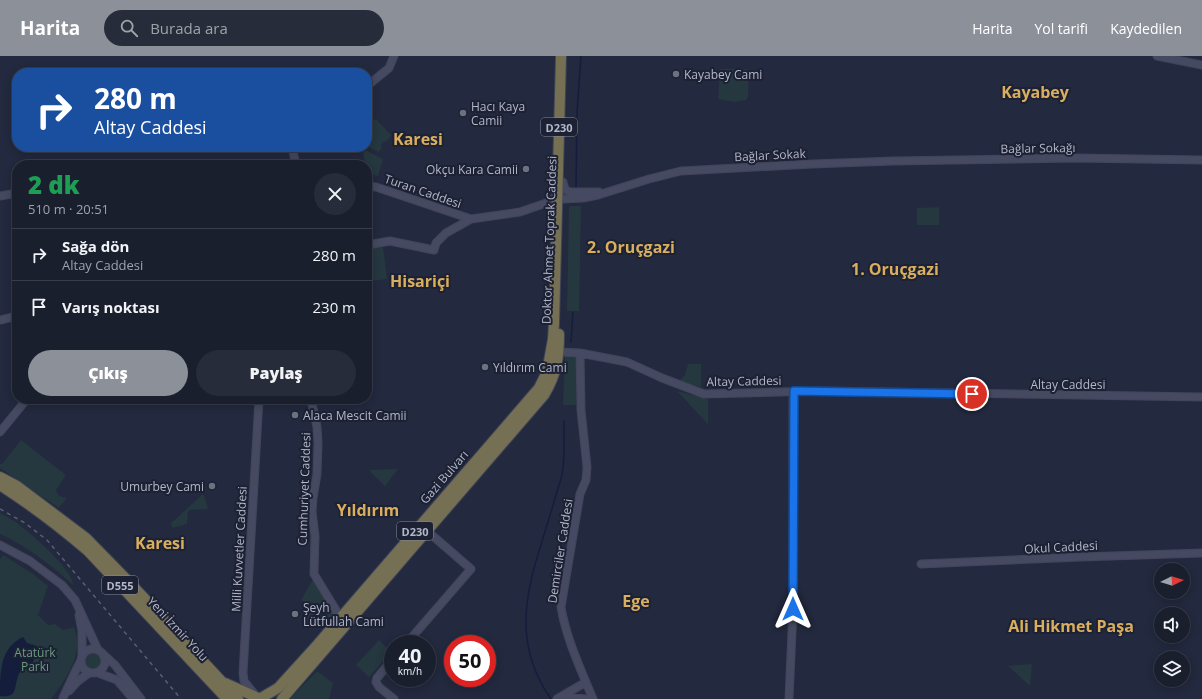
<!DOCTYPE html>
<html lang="tr">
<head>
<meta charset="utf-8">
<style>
  :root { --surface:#1a1f2e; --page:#272c3a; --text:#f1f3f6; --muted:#9fa2aa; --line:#383d4a; --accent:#8c9099 }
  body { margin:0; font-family:"Open Sans",sans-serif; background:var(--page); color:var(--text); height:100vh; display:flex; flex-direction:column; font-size:15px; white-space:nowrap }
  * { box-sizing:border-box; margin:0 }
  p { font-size:13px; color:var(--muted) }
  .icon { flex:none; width:22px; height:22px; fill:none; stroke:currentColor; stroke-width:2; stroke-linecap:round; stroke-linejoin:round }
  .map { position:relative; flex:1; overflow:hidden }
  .panel { position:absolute; left:12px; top:104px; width:360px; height:244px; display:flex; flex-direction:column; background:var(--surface); border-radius:16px; box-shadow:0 2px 10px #0003,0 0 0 1px var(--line) }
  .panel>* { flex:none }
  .guide { position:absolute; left:12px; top:12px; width:360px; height:84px; border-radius:16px; box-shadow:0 2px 10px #0003,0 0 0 1px var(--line); background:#1a4fa0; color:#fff; overflow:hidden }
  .needle { width:26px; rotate:85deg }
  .buttons { position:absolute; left:1154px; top:507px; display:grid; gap:8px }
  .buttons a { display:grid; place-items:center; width:36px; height:36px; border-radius:50%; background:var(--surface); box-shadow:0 2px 10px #0003,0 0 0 1px var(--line); font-size:20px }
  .speed { position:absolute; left:384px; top:579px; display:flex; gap:8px; font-size:20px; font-weight:700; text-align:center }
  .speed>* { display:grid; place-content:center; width:52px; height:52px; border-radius:50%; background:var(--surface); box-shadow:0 2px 10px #0003,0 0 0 1px var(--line); line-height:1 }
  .speed small { font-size:10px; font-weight:400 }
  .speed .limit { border:6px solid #d22; background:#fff; color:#111 }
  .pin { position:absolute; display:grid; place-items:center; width:34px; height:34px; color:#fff; margin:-17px; border:2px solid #fff; border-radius:50%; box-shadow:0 1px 4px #0007 }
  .me { position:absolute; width:44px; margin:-22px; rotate:0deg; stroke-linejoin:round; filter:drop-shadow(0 0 3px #0008) }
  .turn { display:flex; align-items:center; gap:14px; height:84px; padding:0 16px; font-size:18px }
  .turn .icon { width:52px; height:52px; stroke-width:2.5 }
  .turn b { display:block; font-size:28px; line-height:34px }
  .round { display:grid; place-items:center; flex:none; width:42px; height:42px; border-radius:21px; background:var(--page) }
  .headline { display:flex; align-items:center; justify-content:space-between; height:68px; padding:0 16px }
  h1 { font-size:24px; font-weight:800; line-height:30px; color:#1e9e55 }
  .cta { display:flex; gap:8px; margin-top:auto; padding:8px 16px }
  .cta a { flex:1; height:46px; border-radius:24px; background:var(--accent); color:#fff; font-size:16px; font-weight:800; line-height:46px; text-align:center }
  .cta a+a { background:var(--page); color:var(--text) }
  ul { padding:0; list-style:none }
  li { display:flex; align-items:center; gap:12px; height:52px; padding:0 16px; border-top:1px solid var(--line) }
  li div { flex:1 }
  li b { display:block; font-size:15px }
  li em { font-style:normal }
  header { display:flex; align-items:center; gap:24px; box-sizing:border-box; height:56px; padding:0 20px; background:var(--accent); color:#fff }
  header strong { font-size:19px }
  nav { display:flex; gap:22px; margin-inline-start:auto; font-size:14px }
  .search { width:280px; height:36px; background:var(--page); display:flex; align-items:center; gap:10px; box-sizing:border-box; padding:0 14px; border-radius:22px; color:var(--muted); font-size:15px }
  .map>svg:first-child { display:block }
  .green { fill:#25373f }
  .water { fill:#151d3d }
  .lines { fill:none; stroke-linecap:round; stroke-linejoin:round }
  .stream { stroke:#151d3d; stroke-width:1.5 }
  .secondary-casing { stroke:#404557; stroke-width:9 }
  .highway-casing { stroke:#3f4456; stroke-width:12 }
  .secondary { stroke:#454961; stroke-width:7 }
  .highway { stroke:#756f53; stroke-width:10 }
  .rail { stroke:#595e75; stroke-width:1.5; stroke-dasharray:4 4; stroke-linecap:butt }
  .route-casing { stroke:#114b97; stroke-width:10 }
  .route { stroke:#1a73e8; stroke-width:7 }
  .worship-dot { fill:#6b7280; stroke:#1c2133; stroke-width:1.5 }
  .labels { text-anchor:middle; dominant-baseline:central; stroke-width:4; stroke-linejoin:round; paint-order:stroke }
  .shield { fill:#1c2133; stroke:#868a9c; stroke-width:1 }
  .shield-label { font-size:11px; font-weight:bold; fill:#b3b7c9 }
  .poi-label { font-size:12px; fill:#b3b7c9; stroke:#1c2133; text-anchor:start }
  .street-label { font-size:12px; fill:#b3b7c9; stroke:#1c2133 }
  .park-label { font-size:12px; fill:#699b7f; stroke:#1c2133 }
  .district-label { font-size:16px; font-weight:bold; fill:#d9ae5e; stroke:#1c2133 }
</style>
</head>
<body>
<header>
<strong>Harita</strong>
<div class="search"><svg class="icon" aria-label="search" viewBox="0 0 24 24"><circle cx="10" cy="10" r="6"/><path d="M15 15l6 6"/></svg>Burada ara</div>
<nav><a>Harita</a><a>Yol tarifi</a><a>Kaydedilen</a></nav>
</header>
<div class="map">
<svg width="1202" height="643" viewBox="0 0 1202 643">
  <rect width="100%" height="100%" fill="#23293e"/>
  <path class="green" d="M720,13H747L749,15L748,41L746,44L734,46L718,43Z
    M376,63L391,79L387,85L383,86L381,89V93L378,96L367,90V67Z
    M365,94L383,103L378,120L367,117V109H365L363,96Z
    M569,150H581L579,255H567Z
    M939,151V169H917V152Z
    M383,191L387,223L370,225L367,193Z
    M565,301H578L576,349H563Z
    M688,308H701V331L679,325L685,319Z
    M677,335L708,343V368L705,365Z
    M21,384L66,419L56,434C58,440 61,441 67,442L59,452L0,412V408H2Z
    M398,413L385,430L370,415V414Z
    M202,439H204L208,453L190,454L188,456L187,468L172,472L171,467Z
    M0,457C5,460 11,463 16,466C29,476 74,514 73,529C51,509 27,490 0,478Z
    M3,499L33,518L48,530L38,559L48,569L55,568L63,574L74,571C75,575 77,579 77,583C79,606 64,625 51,643H0V504Z
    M312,525H314L329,547L333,560L322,571L313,565L308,566L304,564L302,555L307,554L305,547L301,544Z
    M379,584L391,596L369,621L356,609Z
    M84 605a9 9 0 1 1 18 0a9 9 0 1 1-18 0Z
    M1032,608L1030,630L1008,610Z
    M317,615L333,627L329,643H290Z"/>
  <path class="water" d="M23,581L27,587L37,590C38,597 33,604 31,611H24C10,624 23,643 0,640C0,615 0,592 23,581Z"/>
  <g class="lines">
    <path class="stream" d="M576,131L577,56L581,0
      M571,286L573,256
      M551,643C504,576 534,515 554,446C556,437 560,428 562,419C565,402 564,382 564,365"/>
    <defs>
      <path id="secondary" d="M1157,0L1202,9
        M367,30L389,12L394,0
        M292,91L296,109
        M563,127L565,133L570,136H599
        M367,130L376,131L471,163
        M0,140L17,137
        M549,146L563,143L583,142L598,139L649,123L681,115L813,108L893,105L1076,102L1202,104
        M367,189L390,185L434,194L436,187L446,177L471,163L520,156L549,146L559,139L563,126
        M0,264L17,260
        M559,296L580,297L627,306L662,322L704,338L819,335L1202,341
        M580,297L581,354L587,411L586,424L580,438L561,551C566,582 581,614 593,643
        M311,343L317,371L318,387L317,418L313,442L312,456L315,480L314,518L336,554V566
        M0,376L27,343
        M0,489L30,505L62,529L75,544L98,594
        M921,508L1081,501L1202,497
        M79,559L82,575V599
        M406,588L471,513L426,474
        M81 605a12 12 0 1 1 24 0a12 12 0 1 1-24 0Z
        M103,598L115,609L141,643
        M393,603L377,622L376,626L379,631L394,643
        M98,617L117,624L133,643
        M69,635L78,625L89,617
        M256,640L244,625L243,617L259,343
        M563,641L586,643
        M63,642L75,616L80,606
        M557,643L586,626
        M789,643L793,553V335"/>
      <path id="highway" d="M0,421L17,430L86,482L131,528L238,643
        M0,429C31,449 60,471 88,495L227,643
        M225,627L256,641
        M261,642L278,632L318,588L539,332L547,316L553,283L554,267L561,0
        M282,643L544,339C557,318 559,301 559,278"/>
    </defs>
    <use href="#secondary" class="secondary-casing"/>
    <use href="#highway" class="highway-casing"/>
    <use href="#secondary" class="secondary"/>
    <use href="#highway" class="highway"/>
    <path class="rail" d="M0,453L25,467L47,484L181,643"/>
  </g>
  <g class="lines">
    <defs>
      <path id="route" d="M793,553L794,335L972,338"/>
    </defs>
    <use href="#route" class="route-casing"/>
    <use href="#route" class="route"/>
  </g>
  <g class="worship-dot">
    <circle cx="676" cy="18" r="4"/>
    <circle cx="463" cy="57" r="4"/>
    <circle cx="526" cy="113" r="4"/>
    <circle cx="485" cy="311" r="4"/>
    <circle cx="295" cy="359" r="4"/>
    <circle cx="212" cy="430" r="4"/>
    <circle cx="295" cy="558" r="4"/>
  </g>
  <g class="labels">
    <g class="shield">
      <rect x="541" y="62" width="36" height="18" rx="3"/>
      <rect x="397" y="466" width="36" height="18" rx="3"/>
      <rect x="102" y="520" width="36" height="18" rx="3"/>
    </g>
    <g class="shield-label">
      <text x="559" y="71">D230</text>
      <text x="415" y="475">D230</text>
      <text x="120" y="529">D555</text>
    </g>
    <g class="poi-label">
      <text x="684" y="18">Kayabey Cami</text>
      <text x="471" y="50">Hacı Kaya<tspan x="471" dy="14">Camii</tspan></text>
      <text x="518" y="113" text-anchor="end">Okçu Kara Camii</text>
      <text x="493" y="311">Yıldırım Cami</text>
      <text x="303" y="359">Alaca Mescit Camii</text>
      <text x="204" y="430" text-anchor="end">Umurbey Cami</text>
      <text x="303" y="551">Şeyh<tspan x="303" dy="14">Lütfullah Cami</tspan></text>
    </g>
    <g class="street-label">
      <text transform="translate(1038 92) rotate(-1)">Bağlar Sokağı</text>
      <text transform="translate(770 99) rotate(-3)">Bağlar Sokak</text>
      <text transform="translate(423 135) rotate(19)">Turan Caddesi</text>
      <text transform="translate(549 184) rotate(-88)">Doktor Ahmet Toprak Caddesi</text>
      <text transform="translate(744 325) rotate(-1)">Altay Caddesi</text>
      <text x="1068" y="328">Altay Caddesi</text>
      <text transform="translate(444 421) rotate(-49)">Gazi Bulvarı</text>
      <text transform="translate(304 433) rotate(-88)">Cumhuriyet Caddesi</text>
      <text transform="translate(1061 491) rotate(-3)">Okul Caddesi</text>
      <text transform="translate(239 493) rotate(-87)">Milli Kuvvetler Caddesi</text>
      <text transform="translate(560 495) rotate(-81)">Demirciler Caddesi</text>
      <text transform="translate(178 573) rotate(47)">Yeni İzmir Yolu</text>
    </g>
    <g class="park-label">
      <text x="35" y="596">Atatürk<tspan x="35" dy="14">Parkı</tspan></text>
    </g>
    <g class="district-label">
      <text x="1035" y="36">Kayabey</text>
      <text x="418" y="83">Karesi</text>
      <text x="631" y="191">2. Oruçgazi</text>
      <text x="895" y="213">1. Oruçgazi</text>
      <text x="420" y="225">Hisariçi</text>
      <text x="368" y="454">Yıldırım</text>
      <text x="160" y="487">Karesi</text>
      <text x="636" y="545">Ege</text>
      <text x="1071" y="570">Ali Hikmet Paşa</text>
    </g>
  </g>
</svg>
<div class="buttons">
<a><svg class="needle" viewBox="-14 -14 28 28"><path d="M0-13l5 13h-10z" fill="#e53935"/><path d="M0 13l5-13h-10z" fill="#9fa2aa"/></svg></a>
<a><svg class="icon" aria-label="sound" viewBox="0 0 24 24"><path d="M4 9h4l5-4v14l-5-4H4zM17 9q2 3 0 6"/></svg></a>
<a><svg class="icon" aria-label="layers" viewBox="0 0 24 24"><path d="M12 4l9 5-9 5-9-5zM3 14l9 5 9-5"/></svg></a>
</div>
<div class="speed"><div>40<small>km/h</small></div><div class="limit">50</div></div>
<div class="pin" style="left:972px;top:338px;background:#d93025"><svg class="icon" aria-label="arrive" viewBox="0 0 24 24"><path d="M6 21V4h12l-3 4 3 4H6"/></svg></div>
<svg class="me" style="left:793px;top:553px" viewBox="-20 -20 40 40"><path d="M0-17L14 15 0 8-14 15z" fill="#1a73e8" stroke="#fff" stroke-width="4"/></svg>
<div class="guide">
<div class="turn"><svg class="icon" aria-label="right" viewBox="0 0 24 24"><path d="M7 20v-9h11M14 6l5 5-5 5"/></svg><div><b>280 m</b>Altay Caddesi</div></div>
</div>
<section class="panel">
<div class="headline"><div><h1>2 dk</h1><p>510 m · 20:51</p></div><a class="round"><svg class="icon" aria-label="close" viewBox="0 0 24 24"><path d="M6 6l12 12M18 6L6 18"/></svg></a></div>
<ul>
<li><svg class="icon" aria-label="right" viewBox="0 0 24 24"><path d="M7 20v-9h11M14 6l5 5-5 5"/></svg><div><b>Sağa dön</b><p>Altay Caddesi</p></div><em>280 m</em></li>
<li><svg class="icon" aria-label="arrive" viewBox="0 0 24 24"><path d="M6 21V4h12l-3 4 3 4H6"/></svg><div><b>Varış noktası</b></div><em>230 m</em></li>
</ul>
<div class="cta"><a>Çıkış</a><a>Paylaş</a></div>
</section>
</div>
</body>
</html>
